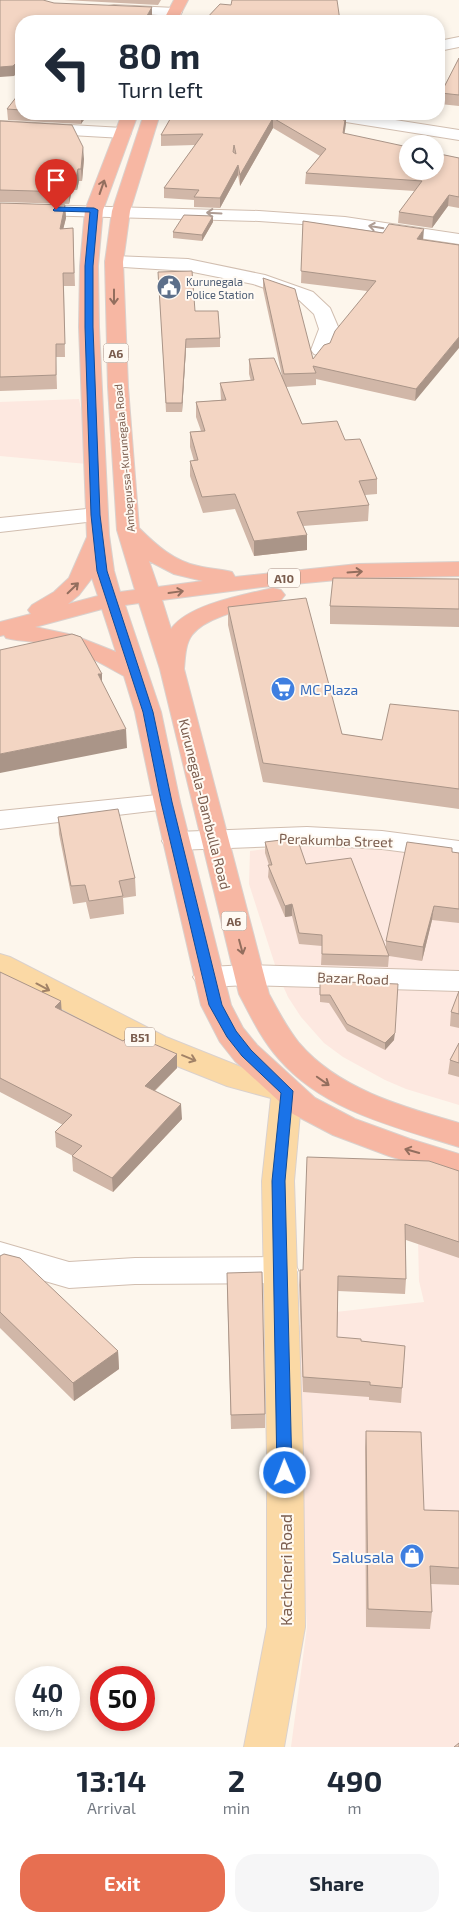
<!DOCTYPE html>
<html lang="en">
<head>
<meta charset="utf-8">
<style>
  :root { --surface:#fff; --page:#f6f6f7; --text:#1f2937; --muted:#747a83; --accent:#e76f51 }
  body { margin:0; font-family:"Exo 2",sans-serif; background:var(--page); color:var(--text); height:100vh; display:flex; flex-direction:column; font-size:19px; white-space:nowrap }
  * { box-sizing:border-box; margin:0 }
  p { font-size:16px; color:var(--muted) }
  .icon { flex:none; width:28px; height:28px; fill:none; stroke:currentColor; stroke-width:2; stroke-linecap:round; stroke-linejoin:round }
  .map { position:relative; height:1747px; overflow:hidden }
  .drawer { display:flex; flex-direction:column; background:var(--surface); flex:1 }
  .drawer>* { flex:none }
  .hud { position:absolute; left:15px; top:15px; width:430px; height:105px; border-radius:20px; box-shadow:0 2px 8px #0003; background:#fff; color:var(--text); overflow:hidden }
  .fabs { position:absolute; left:399px; top:135px; display:grid; gap:10px }
  .fabs a { display:grid; place-items:center; width:45px; height:45px; border-radius:50%; background:var(--surface); box-shadow:0 2px 8px #0003; font-size:25px }
  .speed { position:absolute; left:15px; top:1666px; display:flex; gap:10px; font-size:25px; font-weight:700; text-align:center }
  .speed>* { display:grid; place-content:center; width:65px; height:65px; border-radius:50%; background:var(--surface); box-shadow:0 2px 8px #0003; line-height:1 }
  .speed small { font-size:12px; font-weight:400 }
  .speed .limit { border:8px solid #d22; background:#fff; color:#111 }
  .pin { position:absolute; display:grid; place-items:center; width:42px; height:42px; color:#fff; margin:-51px -21px; border-radius:50% 50% 50% 0; rotate:-45deg; box-shadow:0 0 5px #0007 }
  .pin .icon { rotate:45deg }
  .me { position:absolute; width:55px; margin:-28px; rotate:359deg; stroke-linejoin:round; filter:drop-shadow(0 0 4px #0008) }
  .turn { display:flex; align-items:center; gap:18px; height:105px; padding:0 20px; font-size:22px }
  .turn .icon { width:65px; height:65px; stroke-width:2.5 }
  .turn b { display:block; font-size:35px; line-height:42px }
  .eta { display:flex; justify-content:space-evenly; align-items:center; height:85px; text-align:center }
  .eta b { font-size:30px; font-weight:700; line-height:35px }
  .action { display:flex; gap:10px; margin-top:auto; padding:10px 20px }
  .action a { flex:1; height:58px; border-radius:20px; background:var(--accent); color:#fff; font-size:20px; font-weight:700; line-height:58px; text-align:center }
  .action a+a { background:var(--page); color:var(--text) }
  .map>svg:first-child { display:block }
  .commercial { fill:#fde8e0 }
  .lines { fill:none; stroke-linecap:round; stroke-linejoin:round }
  .minor-casing { stroke:#d1beb0; stroke-width:2 }
  .major-casing { stroke:#dad1cd; stroke-width:2 }
  .highway-casing { stroke:#dad1cd; stroke-width:2 }
  .minor { fill:#fff; fill-rule:evenodd }
  .major { fill:#fbd9a5; fill-rule:evenodd }
  .highway { fill:#f7b7a3; fill-rule:evenodd }
  .wall { fill:#d1b7a8 }
  .shaded-wall { fill:#aa9588 }
  .building { fill:#f3d5c3; stroke:#aa9588; fill-rule:evenodd }
  .oneway { stroke:#936e5e }
  .oneway2 { stroke:#af9d94 }
  .oneway3 { stroke:#a18267 }
  .route { fill:#1a73e8; stroke:#114b97 }
  .labels { text-anchor:middle; dominant-baseline:central; stroke-width:4; stroke-linejoin:round; paint-order:stroke }
  .far-service-label { font-size:11px; fill:#4e5e75; stroke:#fffaf3; text-anchor:start }
  .far-street-label { font-size:11px; fill:#7a5c4d; stroke:#fffaf3 }
  .shield { fill:#fffaf3; stroke:#a28b7f; stroke-width:1 }
  .shield-label { font-size:12px; font-weight:bold; fill:#7a5c4d }
  .shop-label { font-size:14px; fill:#366cbe; stroke:#fffaf3; text-anchor:start }
  .street-label { font-size:14px; fill:#7a5c4d; stroke:#fffaf3 }
  .near-shop-label { font-size:16px; fill:#366cbe; stroke:#fffaf3; text-anchor:end }
  .near-street-label { font-size:16px; fill:#7a5c4d; stroke:#fffaf3 }
</style>
</head>
<body>
<div class="map">
<svg width="459" height="1747" viewBox="0 0 459 1747">
  <rect width="100%" height="100%" fill="#fdf6ec"/>
  <path class="commercial" d="M79,399L88,443L87,464L0,456V402Z
    M301,844L367,847L459,861V1105L406,1089L385,1080L343,1057L324,1043L316,1034L301,1017L288,997L280,979L445,981L275,965L249,884L250,851Z
    M459,1182V1747H291L307,1627L296,1454L297,1327L318,1314L424,1302L419,1281L417,1199Z"/>
  <g class="lines">
    <defs>
      <path id="minor" d="M114,5L175,8L180,9L182,12L180,15L175,16L109,12L107,9L109,6Z
        M459,37V47L439,51V41Z
        M319,114H357L459,130V140L327,119L321,117Z
        M0,121L123,128L129,129L131,133L129,137L123,138L0,131Z
        M0,204L259,211L345,217L459,234V244L345,227L259,221L0,214Z
        M114,256L188,259L265,275L313,292L330,308L339,329L328,354L321,356L314,354L311,350L319,329L314,314L299,300L253,284L188,271L107,266L105,262L107,258Z
        M96,508L104,510L107,515L104,520L0,532V518Z
        M167,794L176,796L180,802L176,808L0,829V811Z
        M307,827L382,831L459,841V859L382,849L307,845L176,850L166,847L162,841L166,835L176,832Z
        M248,965L459,971V991L248,985L208,987L198,984L193,977L198,970L208,967Z
        M0,1242L69,1262L135,1258L281,1257L293,1261L298,1270L293,1279L281,1283L135,1284L69,1288L0,1268Z"/>
      <path id="major" d="M0,954L10,957L166,1037L246,1069L298,1083L302,1091L294,1181L303,1454L305,1627L284,1747H244L267,1627V1454L262,1181L271,1098L227,1086L144,1053L0,976Z"/>
      <path id="highway" d="M174,0H188L177,21H163Z
        M122,114H138L103,210L98,266L99,327L109,535L114,571L120,592L135,590L117,530L108,387L105,262L112,211L144,114H160L130,211L123,262L128,387L139,528C156,545 174,561 198,566C209,569 221,569 232,572L235,577L358,564L459,562V576L358,578L262,587L162,600L171,629C189,604 244,595 273,588L281,590L285,595L281,600C257,607 208,614 192,635C185,644 185,659 184,669L269,994C278,1011 287,1028 299,1043C338,1089 403,1107 459,1123V1147C396,1127 324,1111 279,1059C262,1040 251,1017 239,994L160,669L139,603L125,605L161,712L180,802L231,1005L243,1028L257,1045L315,1098L355,1119L410,1139L459,1154V1178L389,1156L333,1135L293,1114L235,1061L220,1042L201,1005L154,802L135,712L124,676C101,663 78,650 52,644C37,641 21,642 6,638L4,635L0,636V622L31,614L28,610L32,605L54,592L69,578L87,537L79,327L80,266L85,210ZM149,561L174,574L203,581L158,587ZM92,578L98,596L68,604L79,595ZM102,609L116,652L73,635L35,627Z"/>
    </defs>
    <use href="#minor" class="minor-casing"/>
    <use href="#major" class="major-casing"/>
    <use href="#highway" class="highway-casing"/>
    <use href="#minor" class="minor"/>
    <use href="#major" class="major"/>
    <use href="#highway" class="highway"/>
  </g>
  <path class="wall" d="M64,0H161L158,5Z
    M459,58V106L440,104L441,93Z
    M21,91V114H88L81,124L8,120L7,109Z
    M173,114H346L344,134L459,158V208L448,206L432,228L398,223L399,212L415,191L305,184L306,173L320,156L273,128L240,186L238,175L220,208L194,207V200L164,198V188L195,145L161,146V135Z
    M0,121L84,159L82,181H79L77,190H72L69,204L0,202Z
    M0,203L65,205L66,218L63,229L73,228L75,286H64L65,357H56L57,389L0,391Z
    M303,221L459,245L415,401L316,379V385L286,387L302,424L345,440L377,479V494L365,495L369,505L368,521L303,526L307,535V550L254,556L235,509L203,513L190,476V461H194L190,447V432L201,431L196,417V402L221,400L220,383L251,381L249,374V359L282,376L263,289V278L313,359L330,343L367,291L301,283Z
    M213,222L202,241L173,238V232Z
    M159,281L195,311L220,338V347L186,348L182,412H166Z
    M459,579V627L330,624V606Z
    M228,607L342,734L382,740L459,711V809L263,782L228,625Z
    M58,817L135,878L136,896L123,898L124,914L90,919L86,902L73,904L59,834Z
    M265,842L306,864L386,948V941L452,852L459,853V923L432,920L422,961L389,956L388,967L321,965L322,946L299,944L292,916L285,917L268,877L269,865L265,853Z
    M0,972L61,1011L123,1041L177,1054V1068L155,1091L182,1119L113,1192L73,1171L72,1156H73L56,1147L55,1132L63,1125L0,1092Z
    M320,981L394,1040L385,1050L347,1031L329,1003L320,1002Z
    M459,991V1028L450,1026L451,1012Z
    M459,1043V1077L448,1074L450,1060Z
    M459,1171V1258L406,1240V1279L405,1294L338,1291L337,1337L361,1341L405,1346L401,1403L369,1400V1397L303,1392L299,1285L300,1270H303Z
    M0,1256L118,1351L119,1369L74,1401L0,1328Z
    M227,1287L265,1414V1428L231,1429Z
    M366,1431L424,1510L459,1511V1585L431,1584L432,1612L430,1629L366,1627L365,1448Z"/>
  <path class="shaded-wall" d="M152,7V17L150,21H144Z
    M21,58V69L14,76L0,77V67Z
    M81,114H88L81,124Z
    M346,114V124L343,143V120Z
    M273,118V128L240,186V175Z
    M83,147L84,159L82,181L81,169Z
    M238,165V175L220,208V198Z
    M78,169L79,181L77,190L76,178Z
    M72,178V190L69,204V192Z
    M449,195L448,206L432,228L433,217Z
    M65,205L66,218L60,242V229Z
    M213,216V222L202,241V235Z
    M424,229L423,241L417,239Z
    M459,337V348L415,401L416,389Z
    M186,339V348L182,412V403Z
    M307,535V550L254,556V541Z
    M98,674H102V692Z
    M126,729L127,748L0,773V754Z
    M292,904V916L285,917V906Z
    M434,906L432,920L422,961L423,947Z
    M61,1001L62,1016L55,1007Z
    M395,1033L394,1040L385,1050V1043Z
    M177,1054V1068L145,1100V1086Z
    M181,1104L182,1119L113,1192L112,1178Z
    M118,1351L119,1369L74,1401L73,1383Z"/>
  <path class="building" d="M0,0H43L54,3L152,7L144,21H21V58L13,66L0,67Z
    M232,0H337L340,21H204L220,4L231,5Z
    M459,58V95L441,93Z
    M21,91V110L7,109Z
    M173,114H346L343,120H345L343,133L408,147V171H435V153L459,158V197L449,195L433,217L399,212L422,181L306,173L326,149L273,118L240,175L238,165L220,198L194,197L199,190L164,188L203,134L161,135ZM234,145L236,154L233,152Z
    M0,121L72,125L83,147L81,169H78L76,178H72L69,192L0,190Z
    M0,203L65,205L60,229L73,228L74,273H63L65,344H56V375L0,377Z
    M184,215L213,216L202,235L173,232Z
    M303,221L383,233L389,224L424,229L417,239L459,245V337L416,389L313,366L316,373L284,374L263,278L295,289L313,359L324,345L330,343L335,331L376,281L301,271Z
    M192,271L195,311H218L220,338L186,339L182,403H166L158,272Z
    M274,358L302,424L337,421L345,440L360,439L377,479L359,481L369,505L297,512L307,535L254,541L235,494L202,497L190,461L198,460L190,432L205,431L196,402L226,400L220,383L254,380L249,359Z
    M333,578L459,579V609L330,606Z
    M306,598L342,734L382,740L390,704L459,711V789L263,763L228,607Z
    M72,634L81,637L102,674H98L126,729L0,754V650Z
    M118,809L135,878L119,881L123,896L89,901L85,885L71,886L58,817Z
    M297,838L306,864L351,858L389,956L322,954V935L299,933L292,904L285,906L268,865H272L265,842Z
    M407,842L452,848V852L459,853V909L434,906L423,947L386,941Z
    M0,972L61,1001L55,1007L123,1041L131,1034L177,1054L145,1086L181,1104L112,1178L72,1156L82,1146L55,1132L72,1115L0,1078Z
    M320,981L398,984L395,1033L385,1043L347,1024L330,995H320Z
    M459,991V1014L451,1012Z
    M459,1043V1063L450,1060Z
    M307,1157L429,1161L459,1171V1242L405,1224L406,1279L338,1276L337,1337L361,1339V1341L405,1346L402,1388L370,1385V1382L303,1377L300,1270H303Z
    M4,1254L20,1258L118,1351L73,1383L0,1312V1256Z
    M262,1272L265,1414L231,1415L227,1273Z
    M366,1431L421,1432L424,1510L459,1511V1568L430,1566L432,1612L368,1609Z
    M459,1743V1747H454Z"/>
  <defs><path id="oneway-shaft" d="M-6 0H5M1.5-3L5.5 0L1.5 3" fill="none" stroke-width="1.6" stroke-linecap="round" stroke-linejoin="round" transform="scale(1.25)"/></defs>
  <g class="oneway">
    <use href="#oneway-shaft" transform="translate(102 187) rotate(-71)"/>
    <use href="#oneway-shaft" transform="translate(114 297) rotate(90)"/>
    <use href="#oneway-shaft" transform="translate(355 572) rotate(-4)"/>
    <use href="#oneway-shaft" transform="translate(73 588) rotate(-44)"/>
    <use href="#oneway-shaft" transform="translate(176 592) rotate(-8)"/>
    <use href="#oneway-shaft" transform="translate(241 947) rotate(75)"/>
    <use href="#oneway-shaft" transform="translate(323 1081) rotate(35)"/>
    <use href="#oneway-shaft" transform="translate(412 1151) rotate(-164)"/>
  </g>
  <g class="oneway2">
    <use href="#oneway-shaft" transform="translate(214 213) rotate(-177)"/>
    <use href="#oneway-shaft" transform="translate(376 227) rotate(-171)"/>
  </g>
  <g class="oneway3">
    <use href="#oneway-shaft" transform="translate(43 987) rotate(28)"/>
    <use href="#oneway-shaft" transform="translate(189 1058) rotate(22)"/>
  </g>
  <path class="route" d="M56,207L94,208L98,210L93,266V327L100,515L107,571L153,712L172,802L222,1005L236,1031L251,1050L293,1091L285,1181L292,1473L290,1478L285,1479L280,1478L277,1473L272,1181L281,1093L242,1056L227,1037L209,1005L161,802L143,712L97,571L91,515L85,327V266L90,212L54,211L53,210Z"/>
  <defs>
    <symbol id="civic-disc" viewBox="-11 -11 22 22"><circle r="9.5" fill="#5c6f8a" stroke="#fffaf3"/><path d="M-.6-6.5H3V-4.5H.6V-3L4-1V1h2V6H-6V1h2V-1L-.6-3ZM-1.2 2.5V6h2.4V2.5Z" fill="#fff"/></symbol>
    <symbol id="supermarket-disc" viewBox="-11 -11 22 22"><circle r="9.5" fill="#3f7fe0" stroke="#fffaf3"/><path d="M-6-5.5h2.5l.6 2H6L4.5 2H-2.5L-4.4-4H-6ZM-1.5 3.2a1.3 1.3 0 1 0 .1 0ZM3 3.2a1.3 1.3 0 1 0 .1 0Z" fill="#fff"/></symbol>
    <symbol id="shop-disc" viewBox="-11 -11 22 22"><circle r="9.5" fill="#3f7fe0" stroke="#fffaf3"/><path d="M-5-2.5h2.3a2.7 3.5 0 0 1 5.4 0H5L5.5 6h-11ZM-1.5-2.5h3a1.5 2.3 0 0 0-3 0Z" fill="#fff"/></symbol>
  </defs>
  <g fill-rule="evenodd">
    <use href="#civic-disc" x="155" y="273" width="28" height="28"/>
    <use href="#supermarket-disc" x="269" y="675" width="28" height="28"/>
    <use href="#shop-disc" x="398" y="1542" width="28" height="28"/>
  </g>
  <g class="labels">
    <g class="far-service-label">
      <text x="186" y="281">Kurunegala<tspan x="186" dy="13">Police Station</tspan></text>
    </g>
    <g class="far-street-label">
      <text transform="translate(124 458) rotate(-95)">Ambepussa-Kurunegala Road</text>
    </g>
    <g class="shield">
      <rect x="103.5" y="343.5" width="25" height="19" rx="4"/>
      <rect x="268" y="568.5" width="32" height="19" rx="4"/>
      <rect x="221.5" y="911.5" width="25" height="19" rx="4"/>
      <rect x="125" y="1027.5" width="30" height="19" rx="4"/>
    </g>
    <g class="shield-label">
      <text x="116" y="353">A6</text>
      <text x="284" y="578">A10</text>
      <text x="234" y="921">A6</text>
      <text x="140" y="1037">B51</text>
    </g>
    <g class="shop-label">
      <text x="300" y="689">MC Plaza</text>
    </g>
    <g class="street-label">
      <text transform="translate(205 804) rotate(76)">Kurunegala-Dambulla Road</text>
      <text transform="translate(336 840) rotate(2)">Perakumba Street</text>
      <text transform="translate(353 978) rotate(2)">Bazar Road</text>
    </g>
    <g class="near-shop-label">
      <text x="394" y="1556">Salusala</text>
    </g>
    <g class="near-street-label">
      <text transform="translate(285 1570) rotate(-90)">Kachcheri Road</text>
    </g>
  </g>
</svg>
<div class="fabs">
<a><svg class="icon" aria-label="search" viewBox="0 0 24 24"><circle cx="10" cy="10" r="6"/><path d="M15 15l6 6"/></svg></a>
</div>
<div class="speed"><div>40<small>km/h</small></div><div class="limit">50</div></div>
<div class="pin" style="left:56px;top:210px;background:#d93025"><svg class="icon" aria-label="arrive" viewBox="0 0 24 24"><path d="M6 21V4h12l-3 4 3 4H6"/></svg></div>
<svg class="me" style="left:285px;top:1473px" viewBox="-20 -20 40 40"><circle r="17" fill="#1a73e8" stroke="#fff" stroke-width="3"/><path d="M0-11L8 9 0 5-8 9z" fill="#fff"/></svg>
<div class="hud">
<div class="turn"><svg class="icon" aria-label="left" viewBox="0 0 24 24"><path d="M17 20v-9H6M10 6l-5 5 5 5"/></svg><div><b>80 m</b>Turn left</div></div>
</div>
</div>
<section class="drawer">
<div class="eta">
<div><b>13:14</b><p>Arrival</p></div>
<div><b>2</b><p>min</p></div>
<div><b>490</b><p>m</p></div>
</div>
<div class="action"><a>Exit</a><a>Share</a></div>
</section>
</body>
</html>
